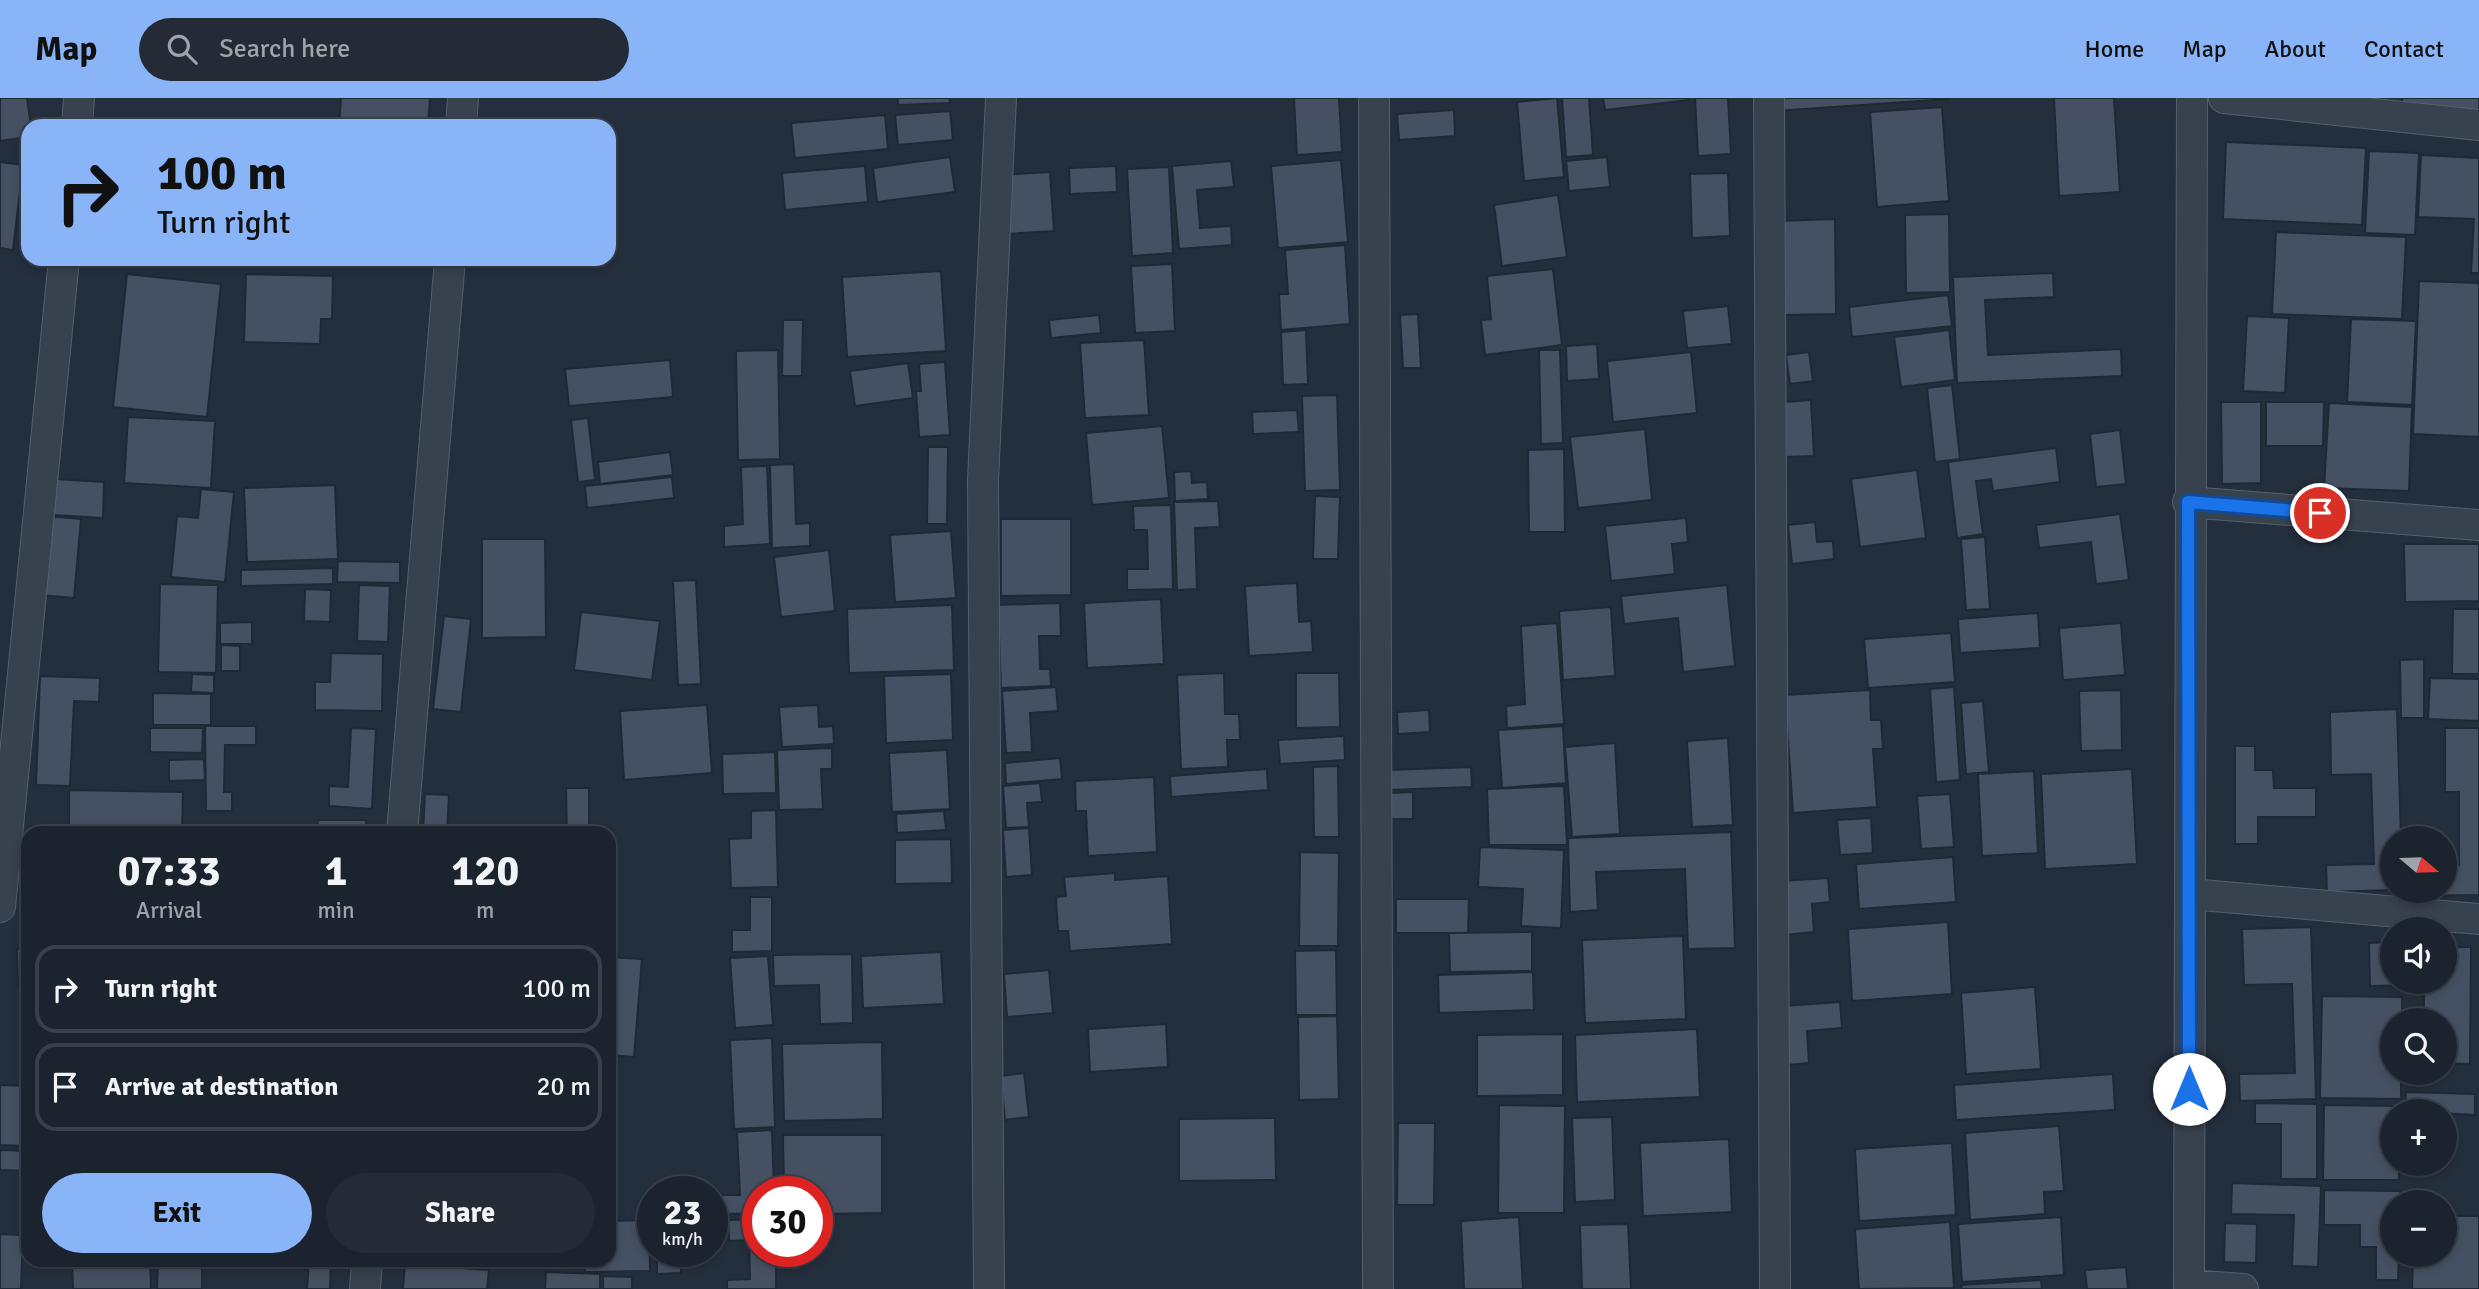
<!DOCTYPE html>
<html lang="en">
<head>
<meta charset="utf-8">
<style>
  :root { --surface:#1b232e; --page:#242b36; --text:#f1f3f6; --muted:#a0a4aa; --line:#39404a; --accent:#8ab4f8 }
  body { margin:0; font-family:Signika,sans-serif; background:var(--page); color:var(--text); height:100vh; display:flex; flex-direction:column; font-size:26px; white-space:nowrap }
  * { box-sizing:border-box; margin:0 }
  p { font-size:23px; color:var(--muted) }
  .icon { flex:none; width:38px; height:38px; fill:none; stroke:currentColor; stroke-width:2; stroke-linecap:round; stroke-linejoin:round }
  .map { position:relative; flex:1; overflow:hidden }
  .drawer { position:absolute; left:21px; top:728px; width:595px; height:441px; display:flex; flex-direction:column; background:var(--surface); border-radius:21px; box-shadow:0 4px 10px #0003,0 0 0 2px var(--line) }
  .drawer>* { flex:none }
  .top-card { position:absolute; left:21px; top:21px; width:595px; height:147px; border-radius:21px; box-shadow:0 4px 10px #0003,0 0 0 2px var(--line); background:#8ab4f8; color:#111; overflow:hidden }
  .needle { width:46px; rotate:109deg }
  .tools { position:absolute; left:2380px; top:728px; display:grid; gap:14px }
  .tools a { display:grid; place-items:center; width:77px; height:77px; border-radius:50%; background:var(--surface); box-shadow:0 4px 10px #0003,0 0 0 2px var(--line); font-size:35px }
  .speed { position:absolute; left:637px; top:1078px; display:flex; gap:14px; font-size:35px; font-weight:700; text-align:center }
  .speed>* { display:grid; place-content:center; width:91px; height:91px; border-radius:50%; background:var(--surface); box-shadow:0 4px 10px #0003,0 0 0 2px var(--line); line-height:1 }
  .speed small { font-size:18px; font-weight:400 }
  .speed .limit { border:10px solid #d22; background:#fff; color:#111 }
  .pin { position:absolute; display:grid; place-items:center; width:60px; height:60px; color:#fff; margin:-30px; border:4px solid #fff; border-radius:50%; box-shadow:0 2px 7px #0007 }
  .me { position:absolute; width:77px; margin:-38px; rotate:0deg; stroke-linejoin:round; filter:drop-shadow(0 0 5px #0008) }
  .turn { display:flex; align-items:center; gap:24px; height:147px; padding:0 21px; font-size:32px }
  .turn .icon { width:91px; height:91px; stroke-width:2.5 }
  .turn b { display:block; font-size:49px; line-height:60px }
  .eta { display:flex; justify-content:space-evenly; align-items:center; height:119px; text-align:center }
  .eta b { font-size:42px; font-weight:700; line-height:49px }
  .action { display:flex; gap:14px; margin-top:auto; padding:14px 21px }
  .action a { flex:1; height:80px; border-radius:42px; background:var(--accent); color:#111; font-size:28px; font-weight:700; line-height:80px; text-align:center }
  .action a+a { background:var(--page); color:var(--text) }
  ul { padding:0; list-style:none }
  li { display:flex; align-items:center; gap:21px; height:88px; margin:0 14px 10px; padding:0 7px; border:4px solid var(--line); border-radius:21px }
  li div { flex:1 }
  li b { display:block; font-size:26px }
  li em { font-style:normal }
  header { display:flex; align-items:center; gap:42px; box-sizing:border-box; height:98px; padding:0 35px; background:var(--accent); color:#111 }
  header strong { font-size:33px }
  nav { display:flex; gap:38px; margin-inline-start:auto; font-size:24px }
  .search { width:490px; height:63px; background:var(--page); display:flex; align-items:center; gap:18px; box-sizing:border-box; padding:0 24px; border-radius:38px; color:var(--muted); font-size:26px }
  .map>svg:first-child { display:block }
  .building { fill:#455162; stroke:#1f2835; stroke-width:2 }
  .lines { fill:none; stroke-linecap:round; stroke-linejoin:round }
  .minor-casing { stroke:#565f6c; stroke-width:32 }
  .minor { stroke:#38414e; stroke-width:30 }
  .route-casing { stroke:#114b97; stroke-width:18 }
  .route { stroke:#1a73e8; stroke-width:12 }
</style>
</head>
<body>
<header>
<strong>Map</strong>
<div class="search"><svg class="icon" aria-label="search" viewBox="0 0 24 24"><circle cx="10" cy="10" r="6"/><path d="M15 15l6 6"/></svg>Search here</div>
<nav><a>Home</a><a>Map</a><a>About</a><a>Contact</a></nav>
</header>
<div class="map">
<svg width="2479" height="1191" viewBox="0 0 2479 1191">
  <rect width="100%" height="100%" fill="#242f3e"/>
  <path class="building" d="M0,0H27L31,28H28V39L0,43Z
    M341,0H430L428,28H339Z
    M898,0H949L950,5L898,7Z
    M1294,0H1339L1342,54L1297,57Z
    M1557,0L1564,79L1524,83L1517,4Z
    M1562,0H1589L1593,57L1566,59Z
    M1603,0H1689V2L1605,12Z
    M1695,0H1728L1731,56L1698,58Z
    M1774,0H1949V1L1775,13Z
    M2054,0H2114L2120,94L2059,98Z
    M2402,0H2479V14L2403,15Z
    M1942,9L1949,103L1877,109L1870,14Z
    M1454,12L1455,38L1399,42L1397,16Z
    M950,13L953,42L898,47L895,17Z
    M885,17L888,51L795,60L791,25Z
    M2226,44L2366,50L2362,127L2223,121Z
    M2369,53L2419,55L2415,137L2365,135Z
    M2421,57L2479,60V175H2471L2474,121L2418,119Z
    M950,59L955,94L877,104L873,70Z
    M1607,59L1610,89L1569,93L1566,63Z
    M1341,62L1348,144L1278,150L1271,68Z
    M1231,63L1234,89L1197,92L1200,130L1231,128L1232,147L1179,151L1172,68Z
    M0,64L23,67L13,152L0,150Z
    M865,68L868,104L785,112L782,75Z
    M1116,68L1117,94L1070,96L1069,70Z
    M1169,69L1173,155L1132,158L1127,71Z
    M1050,74L1054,133L1005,136L1001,77Z
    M1728,75L1730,138L1692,140L1690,76Z
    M1558,97L1567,159L1502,168L1494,107Z
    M1949,116L1950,194L1906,195L1905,117Z
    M1835,121L1836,216L1783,217L1780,123Z
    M2276,134L2406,139L2402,221L2272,216Z
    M1345,147L1350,226L1281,232L1279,196H1288L1285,152Z
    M130,161H243V168L130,164Z
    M255,161H303V169L255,168Z
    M314,161H363V162L314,164Z
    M1172,166L1175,233L1135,235L1131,168Z
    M1553,171L1562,247L1485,257L1481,222L1491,221L1487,178Z
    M941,173L946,253L847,259L842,179Z
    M2053,175L2054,199L1985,202L1988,257L2121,251L2122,278L1957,285L1953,179Z
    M127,176L221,186L207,319L113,309Z
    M246,176L333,178L332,221H321L320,246L244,244Z
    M2419,183L2479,185V339L2413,336Z
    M1948,197L1952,228L1852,239L1849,209Z
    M1728,208L1732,246L1687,250L1683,213Z
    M1418,216L1421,270H1403L1400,217Z
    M1099,217L1101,235L1051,240L1049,222Z
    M2247,218L2289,220L2285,295L2243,293Z
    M2351,221L2416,223L2412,307L2347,304Z
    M783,222H803L802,278H782Z
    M1306,232L1308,286L1283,287L1281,234Z
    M1949,232L1955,282L1901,289L1894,239Z
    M1144,242L1149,317L1085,320L1080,245Z
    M1597,246L1599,281L1567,283L1566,248Z
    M778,252L780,361L738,362L736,253Z
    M1539,252H1560L1563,345L1541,346Z
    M1691,254L1697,315L1613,324L1607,263Z
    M1809,254L1813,283L1790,286L1786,257Z
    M670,262L673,299L569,308L565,271Z
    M945,264L950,337L919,339L916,293H921L919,266Z
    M908,265L913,300L855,308L850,273Z
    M1952,287L1960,361L1935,364L1927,290Z
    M1337,297L1340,392L1305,393L1302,298Z
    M1811,302L1814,358L1786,359L1784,304Z
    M2221,304H2261V385L2222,386Z
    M2266,304H2324L2323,348H2266Z
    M2329,305L2412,309L2409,393L2324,390Z
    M1297,312L1299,334L1253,336L1252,314Z
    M128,319L215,323L211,390L124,385Z
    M588,320L595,382L578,384L571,322Z
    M1162,328L1169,400L1092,407L1086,335Z
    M1645,331L1652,402L1578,410L1570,339Z
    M2120,332L2126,386L2096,389L2090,336Z
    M928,349H948L947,426H927Z
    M2056,350L2060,384L1993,393L1991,381L1976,383L1983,436L1957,440L1948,364Z
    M1564,351L1565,434H1529L1528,352Z
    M670,354L673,377L600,386L598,364Z
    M794,366L796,426L810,425V448L772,450L770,367Z
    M767,368L770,446L724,449V428L743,426L741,369Z
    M1917,372L1926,440L1860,449L1851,381Z
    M1191,373L1192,385L1207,384L1208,401L1175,403L1174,374Z
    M672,379L674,400L587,410L585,388Z
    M55,381L104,384L103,420L53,417Z
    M335,387L338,461L247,464L244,390Z
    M201,391L234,394L225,484L171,479L177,418L198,420Z
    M1315,398L1340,399L1338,461H1313Z
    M1218,403L1220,429L1195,430L1197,491L1177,492L1174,404Z
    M1171,407L1173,491L1127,492V471H1148L1147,432H1134L1133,408Z
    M2120,416L2129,482L2096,486L2091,444L2039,450L2036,427Z
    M47,418L81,421L74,500L40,497Z
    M1686,420L1688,444L1672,446L1675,476L1611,483L1605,428Z
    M1001,421H1071V497L1001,498Z
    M1815,424L1817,444L1833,443L1834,461L1792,466L1788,427Z
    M951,433L956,500L895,504L890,437Z
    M1985,439L1990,511L1966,512L1961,441Z
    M482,441H545L546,539L482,540Z
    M2404,446H2479V503L2405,504Z
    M829,452L835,513L781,519L774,459Z
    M338,463L400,464V485L337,484Z
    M333,470V486L241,488V472Z
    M696,482L701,586L678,587L673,483Z
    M1297,485L1299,524L1311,523L1313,554L1249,558L1245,488Z
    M160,486L218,487L216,575L158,574Z
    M359,487L390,488L388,544L357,543Z
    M1727,487L1735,568L1683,574L1678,520L1624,526L1621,498Z
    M305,491L331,492L330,524L304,523Z
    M1161,501L1164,566L1087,570L1084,505Z
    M1060,505L1061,538H1039L1040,571H1050L1051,588L1001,590L998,507Z
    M952,507L954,572L849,575L847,511Z
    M1611,509L1615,578L1563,582L1559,513Z
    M2453,511H2479V576H2452Z
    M581,514L660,523L652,582L574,572Z
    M2038,515L2040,550L1960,555L1958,521Z
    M444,518L471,521L461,614L433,611Z
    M252,524V546H220V525Z
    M1557,525L1564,626L1507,630L1506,608L1525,606L1521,528Z
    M2121,525L2125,577L2063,582L2059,530Z
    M1951,535L1955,584L1868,590L1864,541Z
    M221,547L240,548V573H221Z
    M331,555L383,556L382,613L315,612V584H330Z
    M2424,561V620H2401L2400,562Z
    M1224,575L1225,616H1239L1240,642H1227L1228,669L1181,671L1177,577Z
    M1296,575H1339L1340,629L1296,630Z
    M192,576L214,577V595L191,594Z
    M951,576L953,642L886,645L884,578Z
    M40,578L100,580L99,604L74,603L70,688L36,687Z
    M2430,580L2479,581V623L2428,621Z
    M1056,589L1058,613L1030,615L1032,654L1006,655L1002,593Z
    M1954,589L1960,682L1936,684L1930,591Z
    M1870,592L1871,622H1881L1883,651H1873L1877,709L1793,715L1785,597Z
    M2121,592L2122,652L2081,653L2079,593Z
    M153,595L211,596V627H153Z
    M1983,603L1989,674L1966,676L1961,605Z
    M707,607L712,675L624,682L620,613Z
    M818,607L819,629L833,628L834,646L782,649L779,609Z
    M2397,611L2401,740H2392V792L2327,794L2326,767L2374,766L2371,676L2331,677L2330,614Z
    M1429,612L1430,634L1398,636L1397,614Z
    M205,628H256V647H225L224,694H232V713H206Z
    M1563,628L1566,685L1502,690L1498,632Z
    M150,630H203L202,655L150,654Z
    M351,630L376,631L372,711L329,708V688L348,689Z
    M2445,630H2479V797L2406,798V793H2445V767H2459V694H2445Z
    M1344,638L1345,662L1280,666L1278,642Z
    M1728,640L1733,727L1692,729L1687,643Z
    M1615,645L1620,736L1572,739L1565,649Z
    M2235,648H2255V672H2273L2274,690H2316V719H2258V746H2235Z
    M832,650V671H821L823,711L779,712L777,652Z
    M947,652L950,711L892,714L889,655Z
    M775,654L776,695L723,696L722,656Z
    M1060,660L1062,681L1006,686L1005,665Z
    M204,661L205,682L169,683V662Z
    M1338,668L1339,739H1314L1313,669Z
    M1471,669L1472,689L1388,692L1387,672Z
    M1267,671L1268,692L1171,699L1170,678Z
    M2132,671L2137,766L2045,771L2041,676Z
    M2034,673L2038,755L1982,758L1978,676Z
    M1154,679L1157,754L1088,758L1086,713H1076L1075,683Z
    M1040,685L1042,704L1027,705L1029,729L1006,730L1003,688Z
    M1564,688L1567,747H1489L1487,691Z
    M566,690H589V735H567Z
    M69,692L183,694L182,735H69Z
    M1413,694V721H1389L1388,695Z
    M425,696L449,697L447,735H423Z
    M1950,696L1954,749L1921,751L1917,698Z
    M776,712L778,789L731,790L729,741L751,740V713Z
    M944,713L946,732L897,735L896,716Z
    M1871,720L1873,755L1840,757L1837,722Z
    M318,722H366V735H317Z
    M1029,730L1032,777L1006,779L1003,732Z
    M1731,734L1735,850L1688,851L1685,771L1596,774L1598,812L1570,814L1568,740Z
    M951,741L952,785L895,786V742Z
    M1480,749L1564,752L1561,830L1521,828L1523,791L1478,789Z
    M609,754H614L615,773H609Z
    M1300,754L1339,755L1338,848H1299Z
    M1953,759L1956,804L1859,811L1856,766Z
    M1115,775V782L1168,778L1172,846L1070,853L1068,833H1058L1056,799L1066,798L1064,779Z
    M1828,780L1830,804L1812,806L1814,834L1784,837L1781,783Z
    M750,799H772V853L732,854V832H750Z
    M1396,801H1469L1468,835H1396Z
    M1948,824L1952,896L1852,903L1848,831Z
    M2311,829L2316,1001L2240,1003L2239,976L2295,975L2292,886L2244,887L2242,831Z
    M1532,834V873L1450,874L1449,835Z
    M1683,838L1686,921L1585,925L1582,842Z
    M2392,844V884H2420L2421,887L2370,888L2369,845Z
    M2445,849H2471L2470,966L2445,965V922H2424V884H2445Z
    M17,851H28V887H18Z
    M1336,852L1337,917H1296L1295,853Z
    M941,854L944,906L863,910L861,858Z
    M852,856L853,925L820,926L819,887L774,888L773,857Z
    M768,858L773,927L735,930L730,860Z
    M609,859L642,861L634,959L609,957Z
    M1049,872L1053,915L1007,919L1004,876Z
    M1533,874L1534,912L1439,915L1438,877Z
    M2035,889L2041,971L1966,976L1961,895Z
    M2322,898L2402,899V922H2392V975H2401V1001L2320,1000Z
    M1840,904L1842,930L1807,933L1809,965L1787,967L1783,908Z
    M1337,918L1339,1001L1299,1002L1298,919Z
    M1166,926L1168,969L1090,974L1088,931Z
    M1697,931L1700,999L1577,1004L1575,937Z
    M1563,936V997L1477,998V937Z
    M772,940L775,1029L734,1031L730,942Z
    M882,944L883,1021L784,1023L782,946Z
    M1024,975L1029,1019L1005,1022L1001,978Z
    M2113,976L2115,1012L1956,1022L1954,987Z
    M0,987L28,988V1048L0,1047Z
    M2406,994L2475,996V1017L2405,1013Z
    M2255,1005L2317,1006V1081H2281V1026H2255Z
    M1499,1007L1565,1008L1564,1115H1498Z
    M2324,1007L2400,1008V1013H2392V1066H2399V1082H2323Z
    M1612,1019L1615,1102L1575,1104L1572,1020Z
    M1275,1020L1276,1082L1179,1083V1021Z
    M1398,1025H1435L1434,1107H1397Z
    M2059,1028L2064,1093L2044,1094L2045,1116L1970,1122L1965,1035Z
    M772,1032L774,1094H758V1115L723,1116L722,1097H740L737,1034Z
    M783,1037H882V1115L817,1116V1094H784Z
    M1729,1041L1732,1114L1643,1118L1640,1045Z
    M1952,1045L1956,1117L1859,1123L1855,1051Z
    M0,1052L28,1053V1073L0,1072Z
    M2232,1085L2321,1088L2318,1169L2292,1168L2294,1117L2231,1116Z
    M2324,1092L2400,1093V1104H2392V1157H2399L2398,1182H2376V1149H2360V1127H2324Z
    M2445,1118H2479V1191H2412L2413,1157H2445Z
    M712,1119H722V1143H712Z
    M1519,1119L1523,1191H1464L1461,1123Z
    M2061,1119L2064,1177L1962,1184L1958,1126Z
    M758,1121V1153H776V1191H727V1182L750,1181L749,1142L729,1143L728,1122Z
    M649,1122L650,1173L585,1174V1162H609V1123Z
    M1950,1124L1954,1190L1859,1191L1855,1131Z
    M2225,1125L2257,1126L2256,1165L2224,1164Z
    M1628,1126L1631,1191H1582L1580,1127Z
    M0,1136L23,1137L21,1191H0Z
    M657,1153H681V1175L657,1176Z
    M72,1162H150L151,1191H73Z
    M158,1162H221V1169H202V1191H157Z
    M309,1162H331L330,1191H307Z
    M405,1166L489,1172L487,1191H403Z
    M2126,1169L2128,1191H2087L2085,1172Z
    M546,1174L600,1176V1191H545Z
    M603,1178L632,1179V1191H603Z
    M2041,1182L2042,1191H1962L1961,1187Z"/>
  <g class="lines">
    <defs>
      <path id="minor" d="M1374,0L1378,1191
        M1769,0L1775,1191
        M2224,0L2479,27
        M77,28L79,0
        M461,28L463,0
        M2188,404L2479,427
        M402,735L450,161
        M2190,796L2479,821
        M0,809L64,161
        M2189,1187L2243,1191
        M365,1191L367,1162
        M989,1191L983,382L1001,0
        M2189,1191L2192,0"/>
    </defs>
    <use href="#minor" class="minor-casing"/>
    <use href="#minor" class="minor"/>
  </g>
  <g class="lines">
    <defs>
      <path id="route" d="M2189,991L2188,404L2320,415"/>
    </defs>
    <use href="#route" class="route-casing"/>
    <use href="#route" class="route"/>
  </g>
</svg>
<div class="tools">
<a><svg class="needle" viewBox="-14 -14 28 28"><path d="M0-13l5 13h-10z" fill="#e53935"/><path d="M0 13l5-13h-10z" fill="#a0a4aa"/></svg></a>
<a><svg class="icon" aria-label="sound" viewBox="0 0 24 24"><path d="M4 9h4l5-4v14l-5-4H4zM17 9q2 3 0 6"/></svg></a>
<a><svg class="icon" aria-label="search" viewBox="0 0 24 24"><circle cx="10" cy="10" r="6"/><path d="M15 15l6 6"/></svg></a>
<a>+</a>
<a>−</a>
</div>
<div class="speed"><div>23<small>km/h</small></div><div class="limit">30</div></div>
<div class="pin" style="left:2320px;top:415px;background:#d93025"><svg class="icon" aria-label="arrive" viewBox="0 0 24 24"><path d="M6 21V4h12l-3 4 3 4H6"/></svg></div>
<svg class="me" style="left:2189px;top:991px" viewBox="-20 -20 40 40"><circle r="19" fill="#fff"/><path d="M0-13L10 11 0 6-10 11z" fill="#1a73e8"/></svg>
<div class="top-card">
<div class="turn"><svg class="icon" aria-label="right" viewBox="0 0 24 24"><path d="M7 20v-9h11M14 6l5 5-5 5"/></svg><div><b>100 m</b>Turn right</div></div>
</div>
<section class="drawer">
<div class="eta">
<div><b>07:33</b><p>Arrival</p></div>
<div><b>1</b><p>min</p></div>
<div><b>120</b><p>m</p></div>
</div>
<ul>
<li><svg class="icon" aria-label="right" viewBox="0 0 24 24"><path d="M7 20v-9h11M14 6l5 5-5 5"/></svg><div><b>Turn right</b></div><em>100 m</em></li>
<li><svg class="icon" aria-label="arrive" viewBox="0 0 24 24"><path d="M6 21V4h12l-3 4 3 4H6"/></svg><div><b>Arrive at destination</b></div><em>20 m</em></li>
</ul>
<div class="action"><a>Exit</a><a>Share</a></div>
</section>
</div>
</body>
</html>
